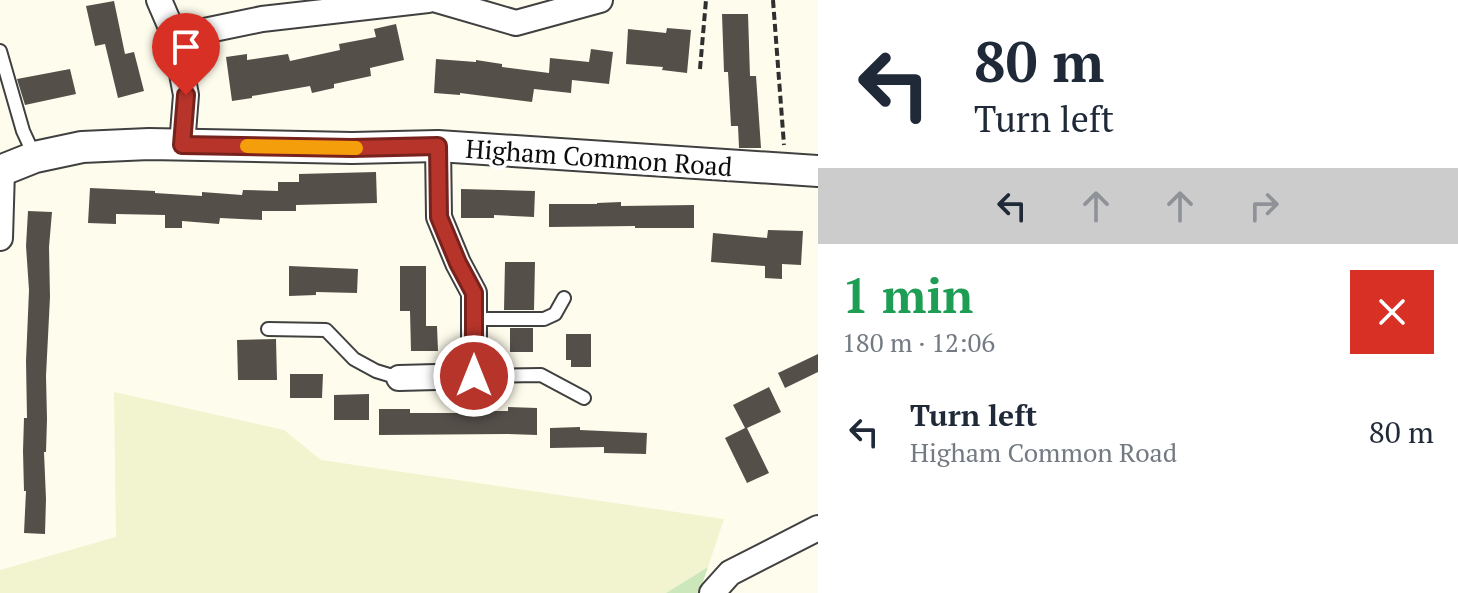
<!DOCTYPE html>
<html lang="en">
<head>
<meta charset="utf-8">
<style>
  :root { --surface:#fff; --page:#f2f2f3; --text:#1f2937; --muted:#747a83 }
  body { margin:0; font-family:"PT Serif",serif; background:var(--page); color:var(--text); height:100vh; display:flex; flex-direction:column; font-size:30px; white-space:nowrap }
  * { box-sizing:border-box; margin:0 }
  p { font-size:26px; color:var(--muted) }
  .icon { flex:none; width:44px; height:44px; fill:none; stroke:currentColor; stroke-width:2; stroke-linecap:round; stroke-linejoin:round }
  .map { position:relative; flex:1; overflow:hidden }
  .drawer { display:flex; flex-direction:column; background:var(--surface); width:640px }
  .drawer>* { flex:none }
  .hud { background:#fff; color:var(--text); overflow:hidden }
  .pin { position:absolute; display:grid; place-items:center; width:68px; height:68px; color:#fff; margin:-82px -34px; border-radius:50% 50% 50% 0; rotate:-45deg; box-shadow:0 0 8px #0007 }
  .pin .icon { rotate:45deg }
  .me { position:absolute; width:88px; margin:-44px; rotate:0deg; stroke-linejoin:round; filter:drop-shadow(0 0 6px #0008) }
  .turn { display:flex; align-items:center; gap:28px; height:168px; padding:0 24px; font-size:36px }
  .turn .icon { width:104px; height:104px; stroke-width:2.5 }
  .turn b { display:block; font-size:56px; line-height:68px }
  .lanes { display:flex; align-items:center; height:76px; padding:0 24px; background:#0003; justify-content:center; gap:40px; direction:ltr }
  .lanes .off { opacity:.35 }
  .round { display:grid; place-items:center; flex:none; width:84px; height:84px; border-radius:0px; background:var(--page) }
  .summary { display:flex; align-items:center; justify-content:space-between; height:136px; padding:0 24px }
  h1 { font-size:48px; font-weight:600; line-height:60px; color:#1e9e55 }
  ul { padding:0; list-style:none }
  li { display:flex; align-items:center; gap:24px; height:104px; padding:0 24px }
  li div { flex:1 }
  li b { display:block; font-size:30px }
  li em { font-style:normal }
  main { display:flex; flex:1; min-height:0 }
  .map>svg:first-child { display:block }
  .farmland { fill:#f2f3cf }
  .green { fill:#cce7b9 }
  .building { fill:#554f4a }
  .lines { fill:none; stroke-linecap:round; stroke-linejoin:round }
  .service-casing { stroke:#404040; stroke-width:16 }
  .minor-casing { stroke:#404040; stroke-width:28 }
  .tertiary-casing { stroke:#404040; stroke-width:34 }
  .path { stroke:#2f2f2f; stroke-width:4; stroke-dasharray:8 4; stroke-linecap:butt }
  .service { stroke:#fff; stroke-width:12 }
  .minor { stroke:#fff; stroke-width:24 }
  .tertiary { stroke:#fff; stroke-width:30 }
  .route-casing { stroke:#77221c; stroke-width:20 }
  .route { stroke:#b7342b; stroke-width:14 }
  .slow { stroke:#f59e0b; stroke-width:14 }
  .labels { text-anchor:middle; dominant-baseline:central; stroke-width:8; stroke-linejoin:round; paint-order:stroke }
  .street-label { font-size:26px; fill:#0d0d0d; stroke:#fff }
</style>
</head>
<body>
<main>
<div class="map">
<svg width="818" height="593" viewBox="0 0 818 593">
  <rect width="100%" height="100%" fill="#fefded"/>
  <path class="farmland" d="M114,392L284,430L321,460L724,519L708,567L666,593H0V570L116,537Z"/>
  <path class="green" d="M708,567L699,593H666Z"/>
  <path class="building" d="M114,1L125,54L134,52L144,91L118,98L105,44L95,46L86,6Z
    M722,14H748L750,76H756L761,148H739L738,126H731L728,72H724Z
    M396,24L404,60L370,68L371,76L334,84V88L312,93L310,86L252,96V98L232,101L226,57L247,54V60L288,54L290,61L340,50L339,44L376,37L374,29Z
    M667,28L691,30L687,73L662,70L663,67L626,64L628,29L666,33Z
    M591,49L613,52L609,84L572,80L571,93L534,89L532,102L460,93V95L434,93L436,59L476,62V60L502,64V67L549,73L550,58L589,62Z
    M70,69L76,94L25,105L17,79Z
    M376,172L377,203L296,205V211H262V220L220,218L219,224L182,221V228H165V215L116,214V224L88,223L90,188L155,191V193L202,196V192L242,195L243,190L278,191V182H299V174Z
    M461,189L535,191L534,217L494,215V218H461Z
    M621,202V206L694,205V228H635V226L549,227V204H597V203Z
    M28,211L52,212L49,247L50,297L46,376L47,419L46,452H44L46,499L45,534L24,533L26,491H24L23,451L24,418H27L26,361L29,290L26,246Z
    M768,230L803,231L801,265L782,264V279L765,278V266L711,262L713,233L767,238Z
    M505,262H535L534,310H504Z
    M289,266L358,269L357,293L316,292V295L289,296Z
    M400,266H426V326H437L438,351H411L410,311H400Z
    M510,328H533V352H510Z
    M566,334H591V367H571V360H566Z
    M276,339L277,380H238L237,340Z
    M818,354V372L785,388L778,373Z
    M290,374H323L322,398H290Z
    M769,387L781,412L747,428L769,473L747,483L725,438L745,428L733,405Z
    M369,394V420H334V395Z
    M508,407L537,408V435L507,434L379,435V409H410V413H463V411H508Z
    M580,427V430L647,433L646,454L604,453V447L550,448V428Z"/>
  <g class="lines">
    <defs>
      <path id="service" d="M0,51L23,131L35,157
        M474,319H544L555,314L564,298
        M268,329L326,330L354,359L376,371L399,378
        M474,376L541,375L584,398"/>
      <path id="minor" d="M159,0L175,37L186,95L182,145
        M437,0L516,23L600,0
        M175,37L262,19L428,0
        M0,238L2,170
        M399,378L474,376V293L458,263L439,217L438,146
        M712,593L730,573L818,528"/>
      <path id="tertiary" d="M0,171L35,157L82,147L149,144L352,148L438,146L818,171"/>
    </defs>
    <use href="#service" class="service-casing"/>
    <use href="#minor" class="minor-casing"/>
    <use href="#tertiary" class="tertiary-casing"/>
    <path class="path" d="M773,0L784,145
      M700,69L706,0"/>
    <use href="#service" class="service"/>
    <use href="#minor" class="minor"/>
    <use href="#tertiary" class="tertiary"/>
  </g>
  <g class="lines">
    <defs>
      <path id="route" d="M186,95L182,145L352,148L438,146L439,217L458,263L474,293V376"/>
    </defs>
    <use href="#route" class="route-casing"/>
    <use href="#route" class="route"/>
    <path class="slow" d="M247,146L356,148"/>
  </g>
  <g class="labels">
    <g class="street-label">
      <text transform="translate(599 157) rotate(4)">Higham Common Road</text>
    </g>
  </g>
</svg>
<div class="pin" style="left:186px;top:95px;background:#d93025"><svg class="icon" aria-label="arrive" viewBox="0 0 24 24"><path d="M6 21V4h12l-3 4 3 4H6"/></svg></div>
<svg class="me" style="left:474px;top:376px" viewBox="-20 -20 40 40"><circle r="17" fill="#b7342b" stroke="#fff" stroke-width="3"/><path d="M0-11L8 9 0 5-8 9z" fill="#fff"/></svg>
</div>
<section class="drawer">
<div class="hud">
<div class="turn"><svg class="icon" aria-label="left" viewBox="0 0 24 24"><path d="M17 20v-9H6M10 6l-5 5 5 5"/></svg><div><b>80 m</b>Turn left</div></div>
<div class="lanes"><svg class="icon" aria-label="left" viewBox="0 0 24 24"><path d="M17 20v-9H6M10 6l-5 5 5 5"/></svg><svg class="icon off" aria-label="ahead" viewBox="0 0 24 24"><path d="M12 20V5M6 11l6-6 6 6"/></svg><svg class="icon off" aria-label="ahead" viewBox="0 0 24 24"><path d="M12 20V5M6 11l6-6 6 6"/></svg><svg class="icon off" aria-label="right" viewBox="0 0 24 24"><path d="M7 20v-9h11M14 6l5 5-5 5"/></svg></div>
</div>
<div class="summary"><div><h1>1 min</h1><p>180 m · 12:06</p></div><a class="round" style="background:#d93025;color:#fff"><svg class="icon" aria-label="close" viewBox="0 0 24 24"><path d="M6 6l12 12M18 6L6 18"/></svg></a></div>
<ul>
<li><svg class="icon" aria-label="left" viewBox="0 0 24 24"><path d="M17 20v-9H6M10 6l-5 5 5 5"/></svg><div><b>Turn left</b><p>Higham Common Road</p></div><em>80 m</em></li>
</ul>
</section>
</main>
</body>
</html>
